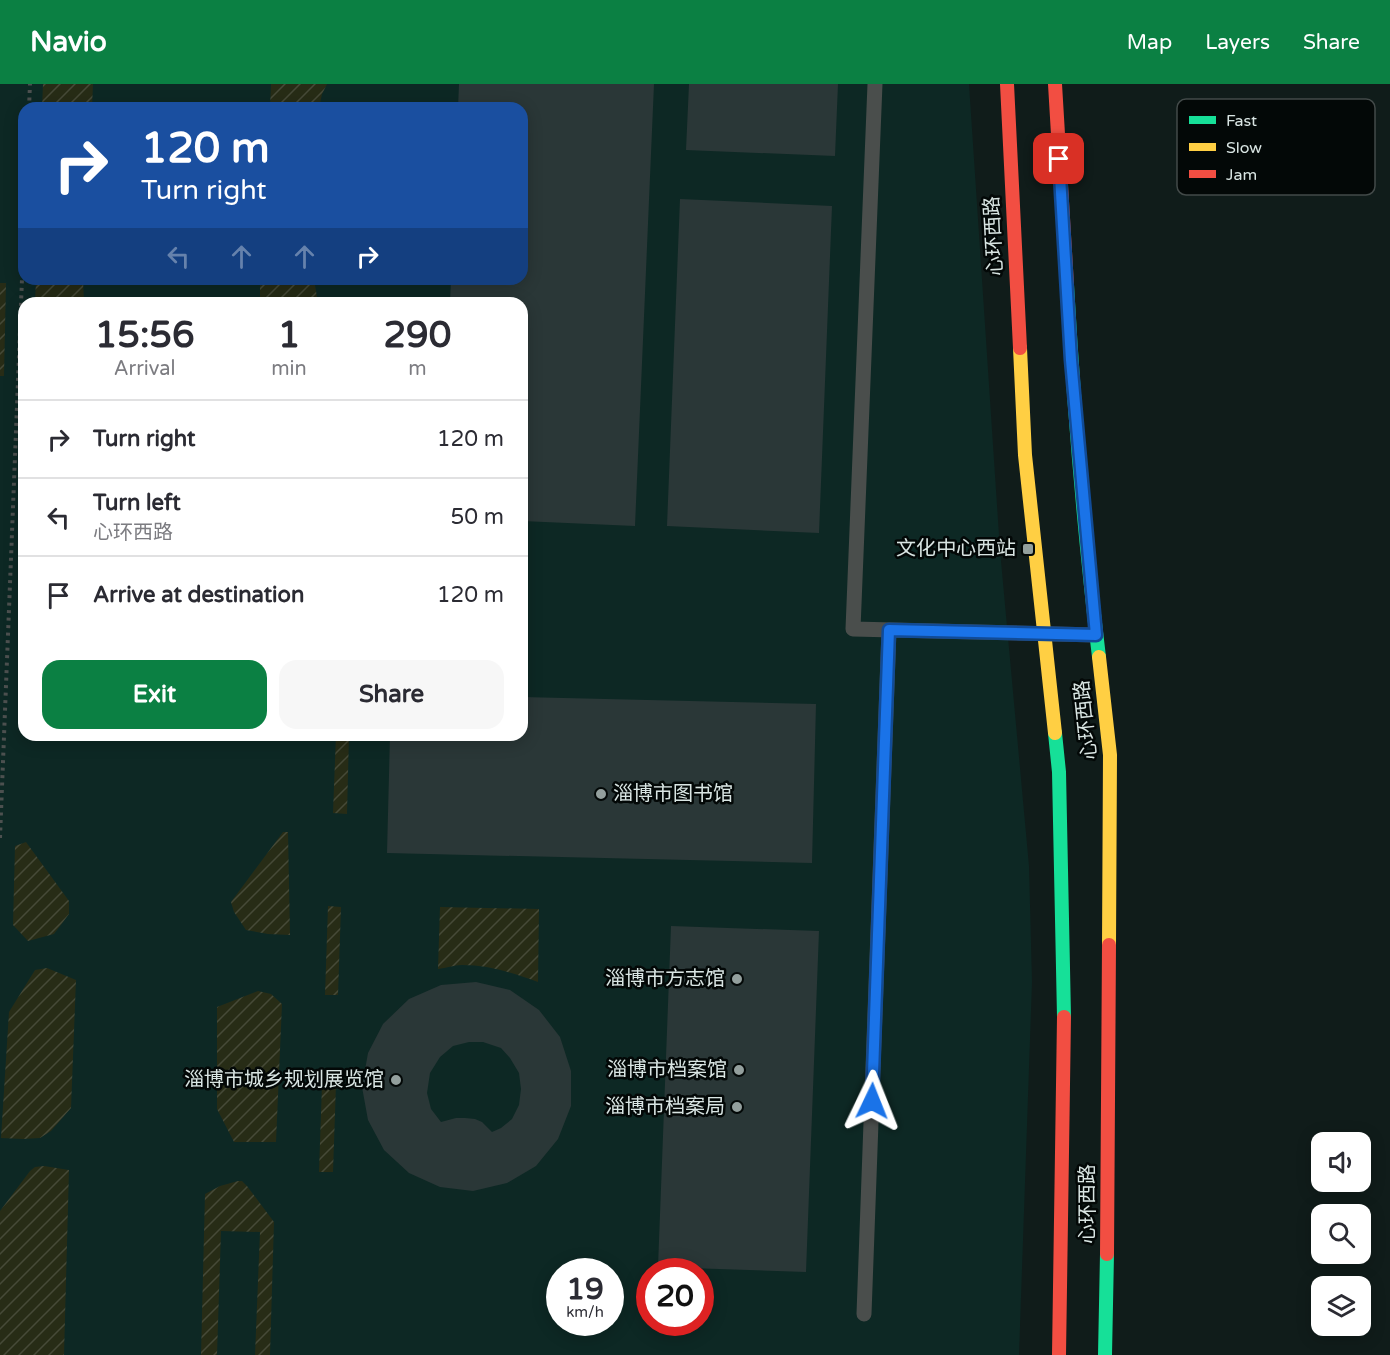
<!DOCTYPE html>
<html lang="en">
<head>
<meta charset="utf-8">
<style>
  :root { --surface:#fff; --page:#f7f7f7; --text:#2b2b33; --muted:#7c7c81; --line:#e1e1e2; --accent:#0b8043 }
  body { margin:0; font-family:"Varela Round","Noto Sans SC",sans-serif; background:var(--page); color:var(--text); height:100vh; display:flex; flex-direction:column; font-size:22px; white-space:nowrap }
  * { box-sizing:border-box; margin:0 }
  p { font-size:20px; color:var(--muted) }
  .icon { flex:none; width:33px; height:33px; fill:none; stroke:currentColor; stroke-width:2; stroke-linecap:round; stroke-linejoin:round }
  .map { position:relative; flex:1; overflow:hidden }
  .details { position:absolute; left:18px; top:213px; width:510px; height:444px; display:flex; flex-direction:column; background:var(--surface); border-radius:18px; box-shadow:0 3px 15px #0003 }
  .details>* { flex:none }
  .guide { position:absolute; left:18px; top:18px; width:510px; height:183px; border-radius:18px; box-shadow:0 3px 15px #0003; background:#1a4fa0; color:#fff; overflow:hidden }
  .buttons { position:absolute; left:1311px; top:1048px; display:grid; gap:12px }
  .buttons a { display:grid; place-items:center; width:60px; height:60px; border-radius:12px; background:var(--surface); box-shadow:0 3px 15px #0003; font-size:30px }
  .speed { position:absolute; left:546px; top:1174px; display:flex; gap:12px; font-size:30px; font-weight:700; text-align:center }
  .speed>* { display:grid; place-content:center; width:78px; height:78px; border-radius:50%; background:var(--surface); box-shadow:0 3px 15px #0003; line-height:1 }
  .speed small { font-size:15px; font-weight:400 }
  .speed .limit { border:9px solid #d22; background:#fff; color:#111 }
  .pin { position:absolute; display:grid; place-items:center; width:51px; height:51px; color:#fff; margin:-26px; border-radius:12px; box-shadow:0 3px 9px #0006 }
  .me { position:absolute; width:66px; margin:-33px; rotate:2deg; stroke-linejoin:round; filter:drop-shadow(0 0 4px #0008) }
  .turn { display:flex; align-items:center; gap:21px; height:126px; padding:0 24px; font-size:27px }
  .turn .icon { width:78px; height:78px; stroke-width:2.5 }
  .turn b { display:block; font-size:42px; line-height:51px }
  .lanes { display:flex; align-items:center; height:57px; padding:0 24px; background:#0003; justify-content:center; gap:30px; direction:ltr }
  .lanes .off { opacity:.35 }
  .eta { display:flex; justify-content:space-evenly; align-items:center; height:102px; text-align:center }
  .eta b { font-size:36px; font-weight:700; line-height:42px }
  .action { display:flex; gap:12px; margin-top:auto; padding:12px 24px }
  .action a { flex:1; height:69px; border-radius:18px; background:var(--accent); color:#fff; font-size:24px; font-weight:700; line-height:69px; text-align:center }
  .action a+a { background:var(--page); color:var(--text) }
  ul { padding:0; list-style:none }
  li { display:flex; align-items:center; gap:18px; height:78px; padding:0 24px; border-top:2px solid var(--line) }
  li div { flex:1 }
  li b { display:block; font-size:22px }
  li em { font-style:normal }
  header { display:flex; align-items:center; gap:36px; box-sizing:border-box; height:84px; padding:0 30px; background:var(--accent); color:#fff }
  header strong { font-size:28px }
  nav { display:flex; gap:33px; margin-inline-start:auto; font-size:21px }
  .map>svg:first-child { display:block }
  .built { fill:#0d2824; fill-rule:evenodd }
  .garden { fill:url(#garden-furrows) }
  .building { fill:#2a3737; fill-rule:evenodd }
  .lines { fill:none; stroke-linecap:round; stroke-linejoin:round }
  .path { stroke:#4c504f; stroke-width:4; stroke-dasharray:3 4.5; stroke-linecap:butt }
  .lane { stroke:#4a4e4c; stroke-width:15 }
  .fast { stroke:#16e098; stroke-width:14 }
  .slow { stroke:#ffcf43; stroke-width:14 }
  .jam { stroke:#f24e42; stroke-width:14 }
  .route-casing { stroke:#114b97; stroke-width:15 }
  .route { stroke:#1a73e8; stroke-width:10 }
  .poi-dot { fill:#939f9d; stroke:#030807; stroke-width:2 }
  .labels { text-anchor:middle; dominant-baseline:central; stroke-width:5; stroke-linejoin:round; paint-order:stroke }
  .street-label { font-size:20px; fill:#d9e5e3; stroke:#030807 }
  .poi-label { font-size:20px; fill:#d9e5e3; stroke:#030807; text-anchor:end }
  .key { fill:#030807; stroke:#434a49; stroke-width:1.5 }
  .key-label { font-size:16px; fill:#d9e5e3 }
</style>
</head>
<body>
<header>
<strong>Navio</strong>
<nav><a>Map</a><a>Layers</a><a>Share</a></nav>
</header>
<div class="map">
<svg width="1390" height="1271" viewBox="0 0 1390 1271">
  <defs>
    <pattern id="garden-furrows" width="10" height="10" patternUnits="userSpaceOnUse" patternTransform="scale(1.5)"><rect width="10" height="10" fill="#272c16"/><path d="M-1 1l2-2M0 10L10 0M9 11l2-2" fill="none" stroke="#464a38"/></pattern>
  </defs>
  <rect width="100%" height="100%" fill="#101c1a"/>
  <path class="built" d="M0,0H969L1000,466L1029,782L1032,898L1019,1271H0ZM24,24H522V195H24ZM24,219H522V651H24ZM560,1188H610V1239H560ZM650,1188H700V1239H650Z"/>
  <path class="garden" d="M43,0H93L92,24H42Z
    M271,0H327L322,10L319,24H270Z
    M36,195H83L84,219H35Z
    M260,195H314L318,219H260Z
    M0,199H6L4,292H0Z
    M24,468V553L20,550Z
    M336,651H349L347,730L333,729Z
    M283,748H288L290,851L268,850L246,846L234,828L231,818Z
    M26,758L69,817V830L54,850L28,857L13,841L15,762Z
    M328,822L341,823L338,911H325Z
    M440,823L539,825L538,898C513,889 489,881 462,881C454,881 446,884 438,885Z
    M47,884L76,896L71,1024L51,1047L40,1054L23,1055L1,1054L9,928L35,886Z
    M258,907L271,910L282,920L276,1058H234L217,1025V923Z
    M322,1000H336L333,1088H319Z
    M44,1082L69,1086L64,1271H0V1127L30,1087L35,1083Z
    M238,1097H242L247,1102L274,1138L270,1271H255L260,1148L221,1147L217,1271H201L205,1110L220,1102Z"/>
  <path class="building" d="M459,0H654L635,442L522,437V219H450L451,195H522V24H458Z
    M689,0H838L835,72L686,66Z
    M680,115L832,122L819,449L667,442Z
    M522,613L816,620L812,779L387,769L390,651H522Z
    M671,842L819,847L806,1188L658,1183Z
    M476,898L510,906L539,926L560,953L571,987V1022L558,1055L536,1082L507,1099L473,1107L440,1103L409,1089L384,1066L368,1036L362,1003L368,969L383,940L409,915L441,901ZM469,958H483L501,964L510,974L519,989L521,1005L519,1021L512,1035L501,1044L492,1048L482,1038L475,1035L465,1034H456L441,1038L431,1025L427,1009L430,989L440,973L453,962Z"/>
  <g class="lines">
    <path class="path" d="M29,24L30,0
      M0,754L24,144"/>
    <path class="lane" d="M875,0L853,545L1096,551
      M864,1230L889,546"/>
    <path class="fast" d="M1067,201C1074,325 1084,449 1099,573
      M1055,649L1059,688L1064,933
      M1105,1271L1107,1170"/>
    <path class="slow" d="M1020,264L1025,371L1055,649
      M1099,573L1110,671L1109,861"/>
    <path class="jam" d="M1007,0L1020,264
      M1055,0L1067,201
      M1107,1170L1109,861
      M1059,1271L1064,933"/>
  </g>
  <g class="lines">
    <defs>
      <path id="route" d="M872,1017L889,546L1096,551L1071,276L1059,75"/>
    </defs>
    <use href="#route" class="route-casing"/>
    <use href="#route" class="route"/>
  </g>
  <g class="poi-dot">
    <rect x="1022" y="459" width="12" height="12" rx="3"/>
    <circle cx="601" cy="710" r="6"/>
    <circle cx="737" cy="895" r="6"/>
    <circle cx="739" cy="986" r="6"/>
    <circle cx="396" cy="996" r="6"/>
    <circle cx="737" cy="1023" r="6"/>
  </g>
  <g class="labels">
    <g class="street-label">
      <text transform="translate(994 152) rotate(-93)">心环西路</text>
      <text transform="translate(1086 636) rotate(-96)">心环西路</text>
      <text transform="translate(1088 1120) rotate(-90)">心环西路</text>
    </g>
    <g class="poi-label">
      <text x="1016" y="465">文化中心西站</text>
      <text x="613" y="710" text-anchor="start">淄博市图书馆</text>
      <text x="725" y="895">淄博市方志馆</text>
      <text x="727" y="986">淄博市档案馆</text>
      <text x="384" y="996">淄博市城乡规划展览馆</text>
      <text x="725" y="1023">淄博市档案局</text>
    </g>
  </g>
  <rect x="1177" y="15" width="198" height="96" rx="9" class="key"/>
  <rect x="1189" y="32" width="27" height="8" fill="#16e098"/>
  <rect x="1189" y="59" width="27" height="8" fill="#ffcf43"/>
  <rect x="1189" y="86" width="27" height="8" fill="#f24e42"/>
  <g class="key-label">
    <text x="1226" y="42">Fast</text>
    <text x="1226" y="69">Slow</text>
    <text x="1226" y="96">Jam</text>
  </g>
</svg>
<div class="buttons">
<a><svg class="icon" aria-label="sound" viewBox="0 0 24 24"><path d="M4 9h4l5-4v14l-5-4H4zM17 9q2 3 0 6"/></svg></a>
<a><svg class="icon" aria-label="search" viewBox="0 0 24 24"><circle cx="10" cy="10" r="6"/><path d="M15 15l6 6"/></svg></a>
<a><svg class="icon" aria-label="layers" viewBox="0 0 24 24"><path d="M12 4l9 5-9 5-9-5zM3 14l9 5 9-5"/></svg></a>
</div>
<div class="speed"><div>19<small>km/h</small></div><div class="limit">20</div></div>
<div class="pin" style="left:1059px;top:75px;background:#d93025"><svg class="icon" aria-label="arrive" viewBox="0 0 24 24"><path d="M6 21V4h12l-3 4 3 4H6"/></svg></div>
<svg class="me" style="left:872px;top:1017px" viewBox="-20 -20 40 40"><path d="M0-17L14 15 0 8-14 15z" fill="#1a73e8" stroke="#fff" stroke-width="4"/></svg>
<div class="guide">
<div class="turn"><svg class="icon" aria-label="right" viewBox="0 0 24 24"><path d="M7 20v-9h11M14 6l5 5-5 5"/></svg><div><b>120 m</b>Turn right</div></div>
<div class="lanes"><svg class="icon off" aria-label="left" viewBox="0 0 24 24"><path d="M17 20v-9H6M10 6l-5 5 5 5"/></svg><svg class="icon off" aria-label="ahead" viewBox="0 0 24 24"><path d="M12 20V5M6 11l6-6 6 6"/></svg><svg class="icon off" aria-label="ahead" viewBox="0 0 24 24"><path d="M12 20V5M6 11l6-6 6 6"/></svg><svg class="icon" aria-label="right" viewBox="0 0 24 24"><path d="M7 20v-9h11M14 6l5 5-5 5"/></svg></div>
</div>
<section class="details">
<div class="eta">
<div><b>15:56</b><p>Arrival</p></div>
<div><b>1</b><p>min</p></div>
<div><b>290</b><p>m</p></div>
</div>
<ul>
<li><svg class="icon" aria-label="right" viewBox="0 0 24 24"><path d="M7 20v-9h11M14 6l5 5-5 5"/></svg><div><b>Turn right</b></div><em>120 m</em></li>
<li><svg class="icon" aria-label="left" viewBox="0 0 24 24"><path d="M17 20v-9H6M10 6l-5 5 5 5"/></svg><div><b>Turn left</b><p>心环西路</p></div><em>50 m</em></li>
<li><svg class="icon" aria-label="arrive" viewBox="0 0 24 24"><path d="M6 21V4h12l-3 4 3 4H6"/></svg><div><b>Arrive at destination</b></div><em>120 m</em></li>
</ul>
<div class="action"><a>Exit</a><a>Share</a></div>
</section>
</div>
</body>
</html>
